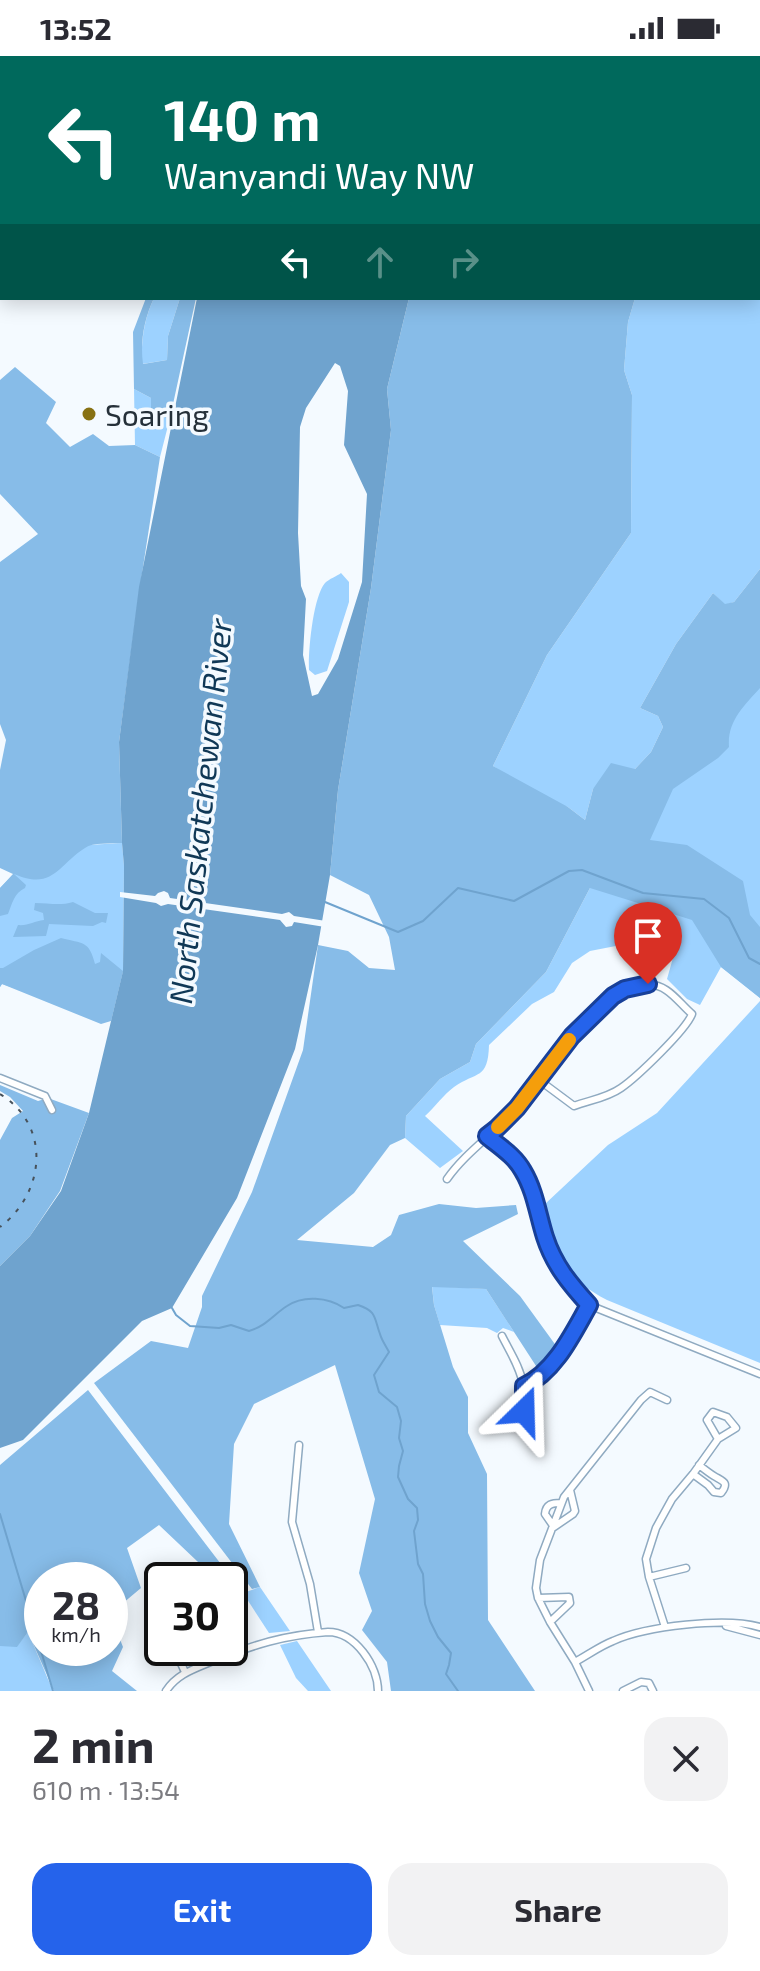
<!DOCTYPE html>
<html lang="en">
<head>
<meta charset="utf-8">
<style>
  :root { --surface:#fff; --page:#f2f2f3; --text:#2b2b33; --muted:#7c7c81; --accent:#2563eb }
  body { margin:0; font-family:"Exo 2",sans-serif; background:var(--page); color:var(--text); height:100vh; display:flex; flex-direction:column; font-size:30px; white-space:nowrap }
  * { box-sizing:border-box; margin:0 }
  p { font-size:26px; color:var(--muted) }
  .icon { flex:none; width:44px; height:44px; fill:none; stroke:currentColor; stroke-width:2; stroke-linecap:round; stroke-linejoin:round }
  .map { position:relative; height:1635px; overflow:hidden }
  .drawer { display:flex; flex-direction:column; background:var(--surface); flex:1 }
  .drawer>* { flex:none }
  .hud { position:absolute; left:0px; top:0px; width:760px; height:244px; box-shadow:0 4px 20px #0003; background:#00695c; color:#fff; overflow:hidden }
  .speed { position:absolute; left:24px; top:1506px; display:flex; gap:16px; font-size:40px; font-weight:700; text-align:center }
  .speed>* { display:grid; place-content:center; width:104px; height:104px; border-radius:50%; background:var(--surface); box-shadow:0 4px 20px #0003; line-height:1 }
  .speed small { font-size:20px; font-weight:400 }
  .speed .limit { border:4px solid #111; border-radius:12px; background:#fff; color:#111 }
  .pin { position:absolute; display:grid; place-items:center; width:68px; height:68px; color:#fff; margin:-82px -34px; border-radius:50% 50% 50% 0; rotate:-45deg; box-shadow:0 0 8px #0007 }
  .pin .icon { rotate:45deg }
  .me { position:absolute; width:88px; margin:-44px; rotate:22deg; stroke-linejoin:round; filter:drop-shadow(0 0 6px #0008) }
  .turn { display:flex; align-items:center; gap:28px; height:168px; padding:0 32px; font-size:36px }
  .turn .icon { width:104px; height:104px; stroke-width:2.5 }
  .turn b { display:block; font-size:56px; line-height:68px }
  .lanes { display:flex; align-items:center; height:76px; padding:0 32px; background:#0003; justify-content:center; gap:40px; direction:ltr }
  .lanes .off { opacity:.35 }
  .round { display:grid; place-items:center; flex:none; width:84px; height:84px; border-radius:24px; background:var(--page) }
  .headline { display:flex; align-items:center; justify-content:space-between; height:136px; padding:0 32px }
  h1 { font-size:48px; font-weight:700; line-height:60px }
  .primary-button { display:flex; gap:16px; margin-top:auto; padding:16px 32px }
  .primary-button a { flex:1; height:92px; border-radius:24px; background:var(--accent); color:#fff; font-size:32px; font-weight:700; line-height:92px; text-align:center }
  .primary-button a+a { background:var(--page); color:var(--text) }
  .status { display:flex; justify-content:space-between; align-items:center; height:56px; padding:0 40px; background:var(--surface); direction:ltr }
  .status svg { height:22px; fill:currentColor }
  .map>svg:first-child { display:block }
  .green { fill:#9dd2ff }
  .forest { fill:#87bce8; fill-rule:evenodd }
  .water { fill:#6fa3ce; fill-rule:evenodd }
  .pier { fill:#f4faff }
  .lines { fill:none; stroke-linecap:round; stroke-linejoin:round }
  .stream { stroke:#6fa3ce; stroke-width:2 }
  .minor-casing { stroke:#8faac1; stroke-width:9 }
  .minor { stroke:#fff; stroke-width:6 }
  .rail { stroke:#47515a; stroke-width:2; stroke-dasharray:4 8; stroke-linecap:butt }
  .route-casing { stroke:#184099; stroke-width:20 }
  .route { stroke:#2563eb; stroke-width:14 }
  .slow { stroke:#f59e0b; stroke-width:14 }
  .poi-dot { fill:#877113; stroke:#f4faff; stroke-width:3 }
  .labels { text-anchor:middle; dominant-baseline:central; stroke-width:7; stroke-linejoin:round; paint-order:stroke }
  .poi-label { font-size:30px; fill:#253039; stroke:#f4faff; text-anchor:start }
  .water-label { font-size:32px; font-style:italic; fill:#103856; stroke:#f4faff }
</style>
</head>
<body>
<div class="status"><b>13:52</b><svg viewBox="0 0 49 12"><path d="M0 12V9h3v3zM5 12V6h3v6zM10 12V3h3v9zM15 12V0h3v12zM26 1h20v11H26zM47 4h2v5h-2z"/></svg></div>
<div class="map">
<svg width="760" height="1635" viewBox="0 0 760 1635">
  <rect width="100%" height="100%" fill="#f4faff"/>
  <path class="green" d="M712,0H760V513L734,546L725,549L713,537L676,588L640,652L658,660L663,671L651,696L635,713L593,733L585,764L568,751L544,744L493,710L547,599L631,477L632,339L624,314L628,266L635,242H758V2H711Z
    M154,242H180L168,280L167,304L142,308C141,285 144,263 154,242Z
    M134,333L151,342L152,361L170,362L160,401L135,389Z
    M341,517L349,526V546L327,615L315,619L309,614C308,596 313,541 325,527C329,523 337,520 341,517Z
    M760,611V942L721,911L700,949L687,943L667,923L678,884L662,881L590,895L572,907L554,936L532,948L489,989C488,1024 477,1015 454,1031C444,1038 435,1051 425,1060L463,1095L440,1112L405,1082L406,1060L440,1023L470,1006L476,988L546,916L590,832Z
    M122,787L124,810L123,915L111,965L2,928L0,931V832L41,790L87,789Z
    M760,945V1307L607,1244C561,1220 554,1197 545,1148L608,1089L657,1057Z
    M432,1230L486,1233L514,1276L503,1272L497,1277L487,1272L440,1269L434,1249Z
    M260,1531L290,1575L269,1577L243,1537Z
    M28,1576L53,1635H0V1590H17Z
    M297,1585L331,1635H308L296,1622L280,1589Z"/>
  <path class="forest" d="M146,242H154C144,263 140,286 143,308L167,304L168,280L180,242H196L170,362L151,361V342L134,333L133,276Z
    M409,242H635L628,266L624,314L632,339L631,477L547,599L493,710L568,751L585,764L593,733L611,707L635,713L651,696L663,671L658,660L640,652L676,588L713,537L725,548L734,546L760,513V632C744,650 727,665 729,691L718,702L673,733L650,784L687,789L743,825L750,859L760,871V942L721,911L692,864L590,832L546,916L476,988L470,1006L440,1023L406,1060L405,1082L390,1089L354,1137L297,1184L373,1191L391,1179L399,1159L439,1148L476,1152L516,1149L518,1158L463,1185L520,1240L557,1291L538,1313L486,1233L432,1231L434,1249L453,1311L468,1341V1377L487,1418L488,1564L535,1635H391L387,1606L362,1574L372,1555L359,1517L375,1443L335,1309L254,1348L234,1388L229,1468L260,1531L252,1533L94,1327L151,1285L188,1292L202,1251V1240L252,1136L303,994L318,889L348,895L369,912L395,914L389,881L369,839L330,819L338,734L371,532L391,374L387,333Z
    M15,311L56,346L46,367L70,391L93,378L109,390L135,389L160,401L139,537L119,686L122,787C111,788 93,786 85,792C58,809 53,835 14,818L26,829L25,832C14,837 12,848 8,858L0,860V832L13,818L0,812V714L6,684L0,668V506L38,478L0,438V324Z
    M73,846L95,857H108L106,867L102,866L93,870L49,868L46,880L13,881L18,869C28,870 34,865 44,864L43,857L34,854L35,847C49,847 60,850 73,846Z
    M61,882C83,888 89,884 95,908L100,906L101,897L123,915L111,965L101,968L2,928L0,931V912H3L34,894Z
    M0,1029L38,1045L48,1042L89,1057L60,1135L30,1180L0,1210V1084L12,1062L23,1055L10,1041L0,1035Z
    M88,1334L243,1537L234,1539L230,1536V1524H217L159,1469L127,1492L141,1532L110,1558L123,1591L112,1615L137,1635H54L28,1576L17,1591L0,1590V1409ZM42,1524H110V1592H42Z"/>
  <path class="water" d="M197,242H409L387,333L391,374L371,532L338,734L330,819L318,889L295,993L237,1142L172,1252L142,1265L23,1384L0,1392V1210L30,1180L61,1135L89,1057L123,915L124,810L122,787L119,686L139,531ZM335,307L340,310L348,335L344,389L367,438L362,526L338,603L318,638L312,640L303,599L306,543L301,530L298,477L300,371L306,352Z"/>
  <path class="pier" d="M164,835L168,837L170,842L282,858L289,856L294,860L326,865L325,871L294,866L292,870L286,871L280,864L168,848L161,850L156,847L120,841V836L155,840L158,837Z"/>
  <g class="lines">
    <path class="stream" d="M559,0L560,2
      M758,127L760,128
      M325,846L398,876L423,865L458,832L514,845L569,815L582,814L643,837L704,843L729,862L749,902L760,908
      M172,1252L176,1259L190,1270L219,1272L231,1269L249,1275C266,1270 273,1259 287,1250C303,1239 328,1241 344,1252L358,1249C377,1255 374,1262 380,1278C382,1285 386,1290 389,1296L374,1319L379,1336L397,1351L401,1365L399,1382L403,1395L399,1410L398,1421L408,1443L417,1452L418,1464L414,1475L418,1508L423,1518L425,1548L430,1565L438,1581L451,1597L449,1609L446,1618L458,1635
      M0,1458L53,1635"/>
    <defs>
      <path id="minor" d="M58,2L59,0
        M157,2L158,0
        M0,86L2,87
        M0,128L2,123
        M0,216H2
        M0,1022L45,1040L52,1054
        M487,1080C499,1090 515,1100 523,1115C535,1134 538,1159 545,1181C554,1209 570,1228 589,1249L760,1318
        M447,1123C466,1096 494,1078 516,1053C550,1016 593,933 647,929C667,927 678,946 692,958C686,974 637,1021 621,1032C607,1042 590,1044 574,1050L539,1024
        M502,1280C510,1296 520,1311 523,1328C526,1343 523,1351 529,1367
        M524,1330C555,1316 573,1277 589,1249
        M299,1389L292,1466L310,1528L318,1576
        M693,1418L708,1429L714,1436L721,1437C730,1426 722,1425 714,1420C709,1417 704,1413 699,1409
        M561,1447C552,1447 546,1448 545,1458L554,1471L573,1458L575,1455L570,1434
        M649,1521L686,1512
        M538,1542L569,1541L570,1547L550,1566
        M150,1552L159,1562L162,1568
        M726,1570L760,1579
        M665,1571L649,1521L646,1503L656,1472L672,1443L693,1418L718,1383L736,1372L727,1361L713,1356L707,1364L718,1383
        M174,1592L185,1616
        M575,1606C588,1599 600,1590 613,1585C646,1570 726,1561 760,1571
        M166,1635C177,1618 194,1613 213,1605C253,1589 284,1579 328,1576C355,1576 378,1610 378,1635
        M589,1635L575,1606L550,1566L538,1542L536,1532L540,1504L564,1441L641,1344L650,1336L667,1344
        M623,1635L641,1626L649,1627L653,1635"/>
    </defs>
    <use href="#minor" class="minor-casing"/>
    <use href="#minor" class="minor"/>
    <path class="rail" d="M0,1038C52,1070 45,1137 0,1171"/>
  </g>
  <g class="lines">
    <defs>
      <path id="route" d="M524,1355V1330C555,1316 573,1277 589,1249C570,1228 554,1209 545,1181C538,1159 535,1135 523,1115C515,1100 499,1090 487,1080L496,1073L517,1052L572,980L613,940L625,933L648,928"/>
    </defs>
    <use href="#route" class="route-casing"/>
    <use href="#route" class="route"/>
    <path class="slow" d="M498,1071L517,1052L569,984"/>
  </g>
  <circle class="poi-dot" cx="89" cy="358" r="8"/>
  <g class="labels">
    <g class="poi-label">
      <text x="105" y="358">Soaring</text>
    </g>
    <g class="water-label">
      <text transform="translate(199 755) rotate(-84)">North Saskatchewan River</text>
    </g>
  </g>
</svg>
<div class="speed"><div>28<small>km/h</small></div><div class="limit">30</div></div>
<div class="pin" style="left:648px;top:928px;background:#d93025"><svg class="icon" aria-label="arrive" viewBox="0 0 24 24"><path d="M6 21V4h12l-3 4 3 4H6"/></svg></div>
<svg class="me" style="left:524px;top:1355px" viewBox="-20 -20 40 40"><path d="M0-17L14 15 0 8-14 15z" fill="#2563eb" stroke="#fff" stroke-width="4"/></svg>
<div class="hud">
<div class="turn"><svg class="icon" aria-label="left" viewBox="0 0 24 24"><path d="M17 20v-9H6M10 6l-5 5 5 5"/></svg><div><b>140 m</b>Wanyandi Way NW</div></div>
<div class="lanes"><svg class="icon" aria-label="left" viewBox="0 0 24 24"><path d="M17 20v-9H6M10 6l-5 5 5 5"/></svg><svg class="icon off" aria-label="ahead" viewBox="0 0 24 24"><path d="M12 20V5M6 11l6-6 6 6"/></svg><svg class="icon off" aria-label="right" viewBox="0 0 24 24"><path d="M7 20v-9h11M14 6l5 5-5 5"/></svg></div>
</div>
</div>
<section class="drawer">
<div class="headline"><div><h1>2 min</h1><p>610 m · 13:54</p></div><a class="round"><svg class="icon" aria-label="close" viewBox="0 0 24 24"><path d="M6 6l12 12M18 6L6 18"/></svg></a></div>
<div class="primary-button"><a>Exit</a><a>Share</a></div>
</section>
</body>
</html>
